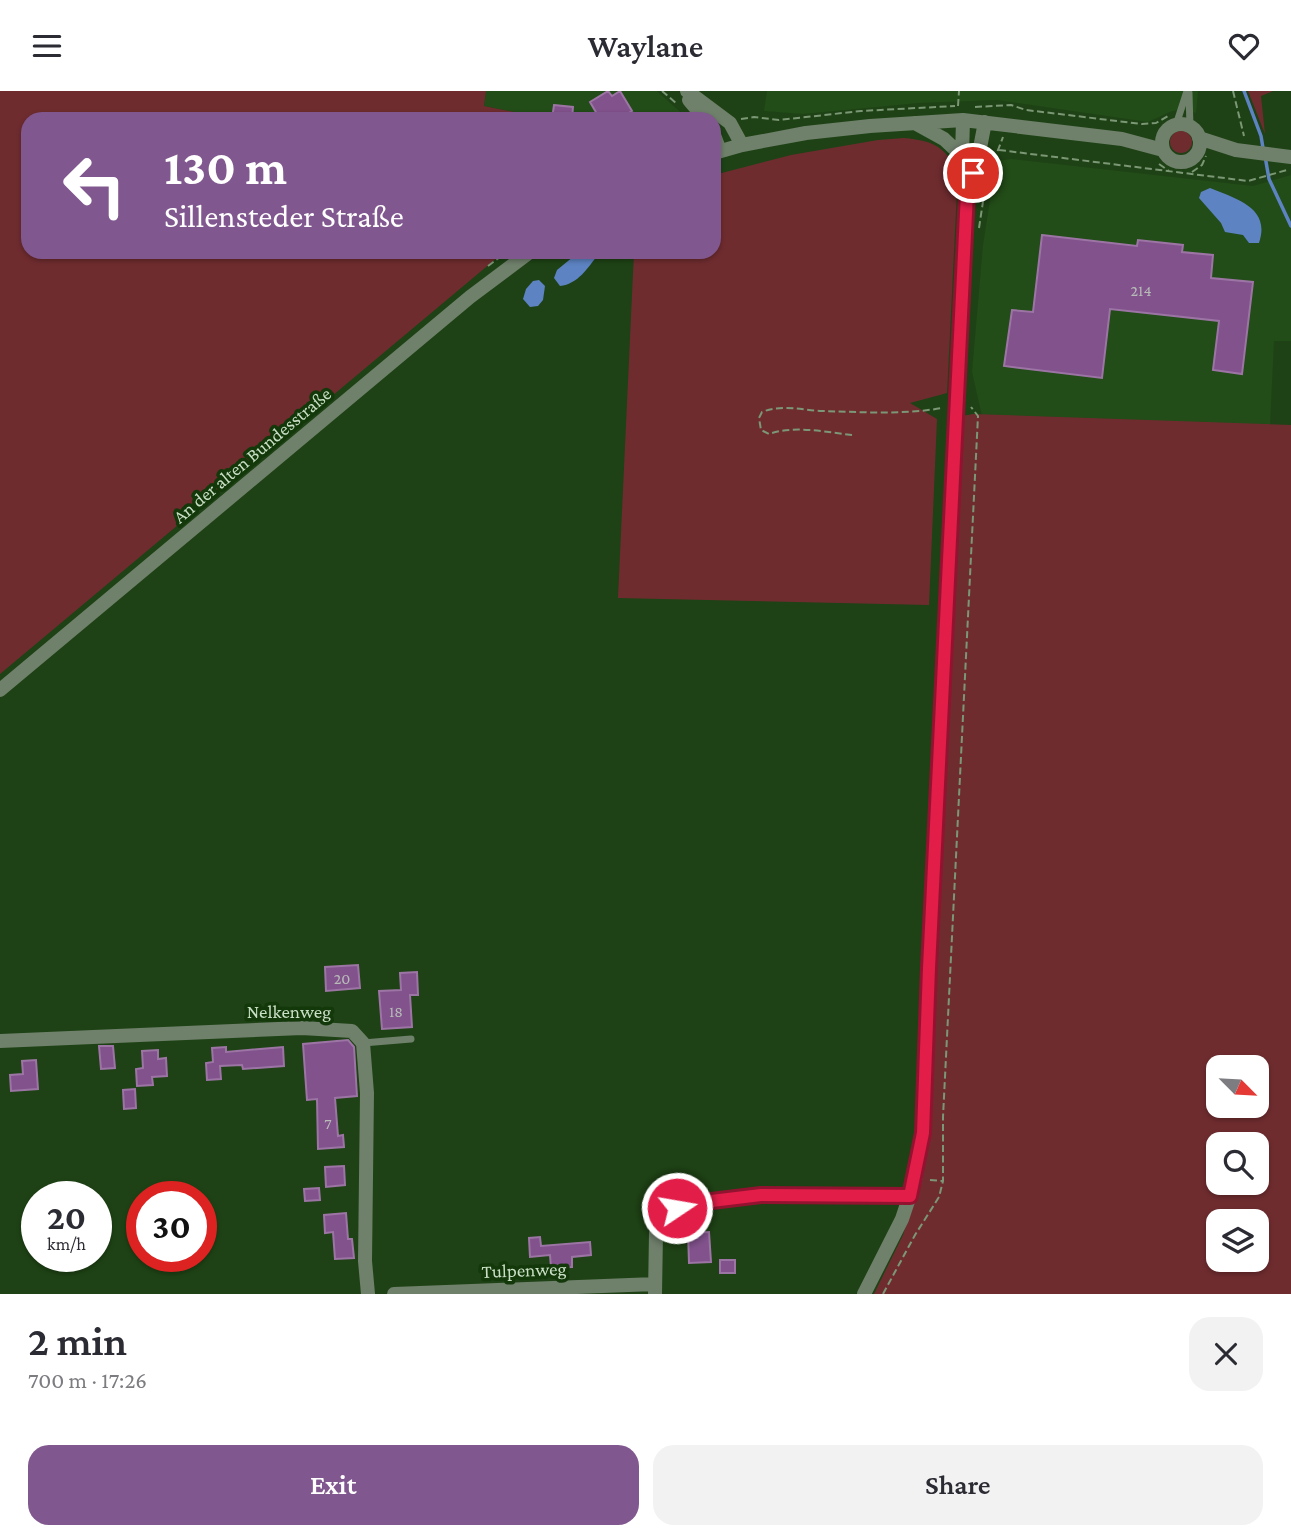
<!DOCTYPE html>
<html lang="en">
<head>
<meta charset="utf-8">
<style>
  :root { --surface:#fff; --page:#f2f2f3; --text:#2b2b33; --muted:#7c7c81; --accent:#80578e }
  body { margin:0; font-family:"Crimson Pro",serif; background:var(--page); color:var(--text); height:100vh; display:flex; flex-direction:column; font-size:26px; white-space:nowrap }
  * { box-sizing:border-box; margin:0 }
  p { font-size:23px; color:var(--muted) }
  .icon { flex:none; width:38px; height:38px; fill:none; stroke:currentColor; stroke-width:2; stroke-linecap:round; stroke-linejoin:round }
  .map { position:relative; height:1203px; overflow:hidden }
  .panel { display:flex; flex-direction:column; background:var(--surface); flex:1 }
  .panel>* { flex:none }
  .guide { position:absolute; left:21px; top:21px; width:700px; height:147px; border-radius:21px; box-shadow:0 2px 5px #0004; background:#80578e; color:#fff; overflow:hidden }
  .needle { width:46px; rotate:114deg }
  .tools { position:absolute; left:1206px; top:964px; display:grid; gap:14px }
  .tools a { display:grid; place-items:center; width:63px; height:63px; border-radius:14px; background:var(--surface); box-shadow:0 2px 5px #0004; font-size:35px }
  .speed { position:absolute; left:21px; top:1090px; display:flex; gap:14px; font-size:35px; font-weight:700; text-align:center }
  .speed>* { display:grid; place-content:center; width:91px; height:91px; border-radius:50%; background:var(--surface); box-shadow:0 2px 5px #0004; line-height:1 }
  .speed small { font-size:18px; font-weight:400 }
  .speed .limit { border:10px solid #d22; background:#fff; color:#111 }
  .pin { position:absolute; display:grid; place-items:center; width:60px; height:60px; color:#fff; margin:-30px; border:4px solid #fff; border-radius:50%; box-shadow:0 2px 7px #0007 }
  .me { position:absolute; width:77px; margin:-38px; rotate:78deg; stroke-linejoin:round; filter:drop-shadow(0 0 5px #0008) }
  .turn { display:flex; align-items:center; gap:24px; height:147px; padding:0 28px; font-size:32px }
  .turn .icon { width:91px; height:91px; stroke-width:2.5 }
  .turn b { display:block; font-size:49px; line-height:60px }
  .round { display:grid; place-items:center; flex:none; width:74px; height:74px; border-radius:21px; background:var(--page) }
  .summary { display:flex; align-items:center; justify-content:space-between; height:119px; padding:0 28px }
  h1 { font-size:42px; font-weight:600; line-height:52px }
  .primary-button { display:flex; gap:14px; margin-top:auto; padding:14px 28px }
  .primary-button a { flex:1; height:80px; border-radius:21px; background:var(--accent); color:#fff; font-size:28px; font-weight:600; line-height:80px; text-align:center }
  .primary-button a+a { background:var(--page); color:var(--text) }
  header { display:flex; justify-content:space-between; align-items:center; height:91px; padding:0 28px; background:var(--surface); font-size:32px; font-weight:600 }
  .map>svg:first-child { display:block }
  .built { fill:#224c18 }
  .green { fill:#6f2c2f; fill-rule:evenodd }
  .water { fill:#5d83c2 }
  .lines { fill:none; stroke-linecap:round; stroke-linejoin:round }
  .stream { stroke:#5d83c2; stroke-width:3.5 }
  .building { fill:#82528d; stroke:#9c75a5; stroke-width:2 }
  .path { stroke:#7b9775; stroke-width:2; stroke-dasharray:7 3.5; stroke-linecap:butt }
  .service { stroke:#6f806b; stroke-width:7 }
  .minor { stroke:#6f806b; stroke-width:14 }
  .tertiary { stroke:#6f806b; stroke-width:14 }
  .route-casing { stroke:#92132f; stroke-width:18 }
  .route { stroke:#e11d48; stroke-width:12 }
  .labels { text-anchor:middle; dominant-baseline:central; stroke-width:7; stroke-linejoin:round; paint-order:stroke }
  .number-label { font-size:16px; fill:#b7bcb7 }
  .street-label { font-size:19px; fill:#c9dfc5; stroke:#13380a }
</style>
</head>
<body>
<header><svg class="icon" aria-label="menu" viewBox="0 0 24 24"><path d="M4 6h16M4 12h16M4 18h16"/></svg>Waylane<svg class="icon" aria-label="heart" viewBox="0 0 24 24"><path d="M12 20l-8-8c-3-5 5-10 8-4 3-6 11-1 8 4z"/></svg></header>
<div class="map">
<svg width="1291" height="1203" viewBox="0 0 1291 1203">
  <rect width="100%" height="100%" fill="#1e4215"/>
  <path class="built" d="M486,0H657L688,28H539L538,26L484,15Z
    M767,0H1198L1196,22L1185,19L1172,20L1148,31L997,9L919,12L803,23L764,20Z
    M1012,68L1253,95L1291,84V250H1274L1270,335L982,325L972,281L983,154L996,70Z"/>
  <path class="green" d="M0,0H486L484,15L539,26V28H28V161H504L0,583Z
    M1248,0H1273L1261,5L1265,43Z
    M1170 51a11 11 0 1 1 22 0a11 11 0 1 1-22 0Z
    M904,47C933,50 942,54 958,79L947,302L910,312L937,328L929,514L618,507L634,161H714V84L791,64L878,49Z
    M973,323L1291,334V1203H874L903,1144L919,1092L962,325ZM1218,976H1256V1015H1218ZM1218,1054H1256V1092H1218ZM1218,1130H1256V1169H1218Z"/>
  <path class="water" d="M1210,97C1237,108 1271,117 1259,152H1249L1243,144L1225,141L1221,132L1199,107L1201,101Z
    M579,161H600C589,175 579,193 560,195L554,187L557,179Z
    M539,189L545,195L543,209L538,215L530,216L523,208L526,198L533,190Z"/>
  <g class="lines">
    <path class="stream" d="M1244,0L1261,45L1263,57
      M1265,65L1269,88L1291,135"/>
  </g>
  <path class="building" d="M608,0L612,5L620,0L632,20L618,28H600L590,11Z
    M554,14L573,16L572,28H552Z
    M1042,144L1137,155L1138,149L1183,154L1182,161L1213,164L1211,187L1253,191L1242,283L1213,279L1219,230L1110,218L1102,287L1004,275L1012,219L1033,221Z
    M358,874L360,897L326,900L325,876Z
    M417,881L418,904H410L412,936L382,938L379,900L401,899L400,882Z
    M348,949L354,956L357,1005L335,1007L338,1045L343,1044L344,1056L318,1058L317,1008L307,1009L303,953Z
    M99,955H113L115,977L101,978Z
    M226,956V961L283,956L284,975L243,978L242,974L220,975L221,988L207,989L206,972L213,971L212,957Z
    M158,959V968L166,967L167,985L152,986L153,994L137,995L136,978L143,977L142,960Z
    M36,969L38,998L11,1000L10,984L23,983L22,970Z
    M135,998L136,1017L124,1018L123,999Z
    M344,1075L345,1094L326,1096L325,1076Z
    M319,1097L320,1109L305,1110L304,1098Z
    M346,1122L348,1148H352L354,1167L335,1168L333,1141L325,1142L324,1124Z
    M709,1141L711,1171L689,1172L688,1142Z
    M540,1146L541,1155L590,1151L591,1164L572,1166V1176L551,1177L550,1164L530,1166L529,1147Z
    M720,1169H735V1182H720Z"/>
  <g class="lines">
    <path class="path" d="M662,0L676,12
      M1233,0L1244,45
      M958,15L959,0
      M975,16L1011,14L1026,19L1142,33L1156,32L1168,25
      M741,28L754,26L779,29L861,20L955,15
      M999,59L1248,90L1287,79
      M992,69L998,59L1003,46
      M1159,73L1169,80
      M1192,81L1202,74L1206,65
      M979,137L987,84
      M488,175L500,166
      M852,344C825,341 795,334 769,343L761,339L759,327L762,321C782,313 801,319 822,320C861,321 902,324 942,317
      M930,1089L942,1090
      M883,1203L915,1144L939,1106L943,1090V1026L978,325L971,316"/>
    <path class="service" d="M1189,2L1190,36
      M1176,34L1187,0
      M363,952L411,948"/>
    <path class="minor" d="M0,950L302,937L352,940L363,952L367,1002L365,1170L368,1203
      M394,1203L655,1193
      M655,1203L656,1142L661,1130L677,1117L695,1112L761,1103L910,1106"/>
    <path class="tertiary" d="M687,0L730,32L742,54
      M689,9L705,28
      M915,32L944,48L962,65
      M1162 52a19 19 0 1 1 38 0a19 19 0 1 1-38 0Z
      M714,44L720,60
      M1199,47L1236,59L1291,66
      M714,62L742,54L806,42L870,35L963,29L1122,48L1163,59
      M969,97L979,62L985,31
      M0,599L470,206L530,161
      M864,1203L902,1128L915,1089L923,1042L929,877L967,102L962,65L963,29"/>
  </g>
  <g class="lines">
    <defs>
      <path id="route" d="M677,1117L695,1112L761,1104L910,1105L923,1042L929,877L967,102L973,82"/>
    </defs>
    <use href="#route" class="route-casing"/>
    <use href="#route" class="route"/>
  </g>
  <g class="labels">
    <g class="number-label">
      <text x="1141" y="199">214</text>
      <text x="342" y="887">20</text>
      <text x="396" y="920">18</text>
      <text x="328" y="1032">7</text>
    </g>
    <g class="street-label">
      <text transform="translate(252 364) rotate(-40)">An der alten Bundesstraße</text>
      <text x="289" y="920">Nelkenweg</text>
      <text transform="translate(524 1179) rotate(-2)">Tulpenweg</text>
    </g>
  </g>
</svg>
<div class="tools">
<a><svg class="needle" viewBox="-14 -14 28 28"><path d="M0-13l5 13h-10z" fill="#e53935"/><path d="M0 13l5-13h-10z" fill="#7c7c81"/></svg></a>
<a><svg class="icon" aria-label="search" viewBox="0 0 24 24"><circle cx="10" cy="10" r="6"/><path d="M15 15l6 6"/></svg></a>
<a><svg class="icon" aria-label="layers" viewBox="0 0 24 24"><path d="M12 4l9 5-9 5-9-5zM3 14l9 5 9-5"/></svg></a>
</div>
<div class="speed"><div>20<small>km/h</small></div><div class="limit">30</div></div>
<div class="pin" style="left:973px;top:82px;background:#d93025"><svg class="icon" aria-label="arrive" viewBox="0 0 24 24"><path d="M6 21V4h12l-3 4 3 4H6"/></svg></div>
<svg class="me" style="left:677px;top:1117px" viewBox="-20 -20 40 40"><circle r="17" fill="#e11d48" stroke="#fff" stroke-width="3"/><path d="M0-11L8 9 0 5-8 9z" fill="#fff"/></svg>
<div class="guide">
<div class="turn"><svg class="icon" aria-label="left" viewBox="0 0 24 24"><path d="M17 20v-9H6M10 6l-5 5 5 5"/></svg><div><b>130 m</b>Sillensteder Straße</div></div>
</div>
</div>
<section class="panel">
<div class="summary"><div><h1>2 min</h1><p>700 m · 17:26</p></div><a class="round"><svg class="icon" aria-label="close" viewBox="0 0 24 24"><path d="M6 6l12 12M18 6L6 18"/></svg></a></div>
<div class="primary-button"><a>Exit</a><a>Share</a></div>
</section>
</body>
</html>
